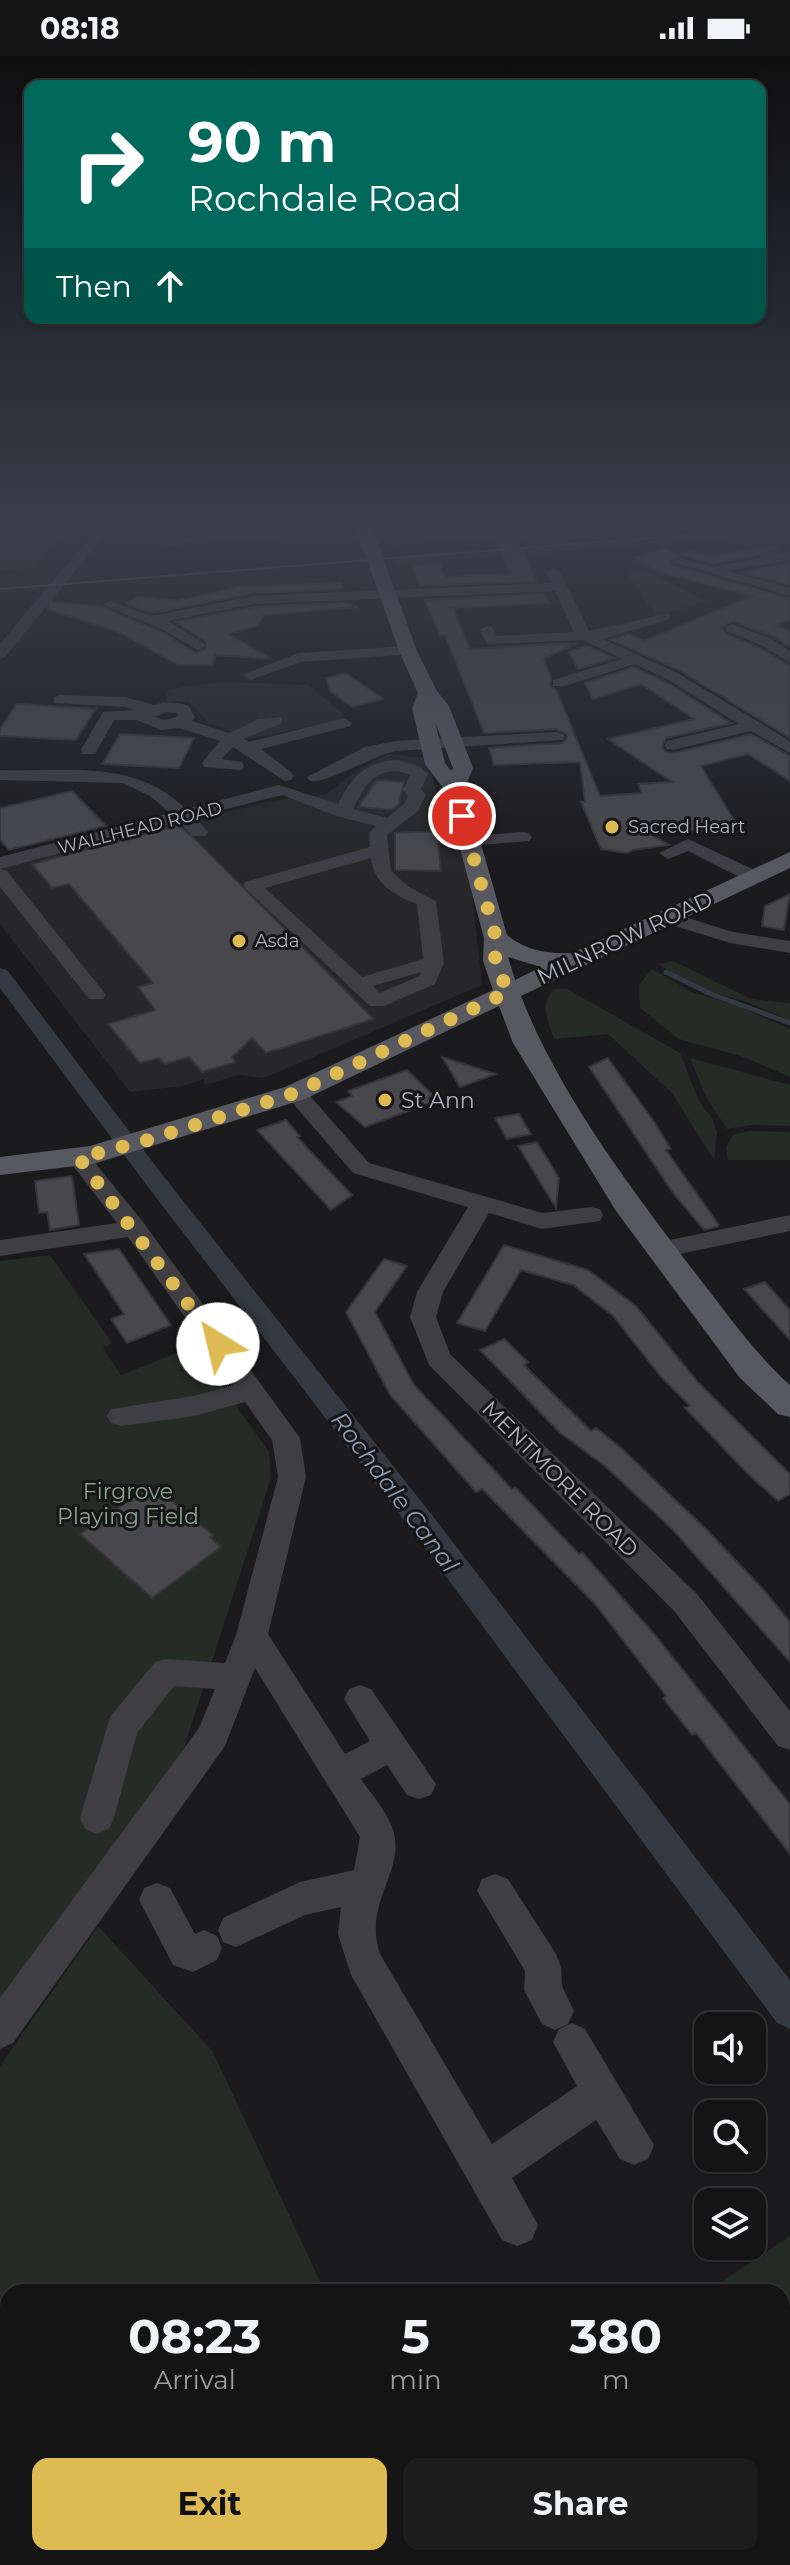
<!DOCTYPE html>
<html lang="en">
<head>
<meta charset="utf-8">
<style>
  :root { --surface:#141415; --page:#1d1d1e; --text:#f1f3f6; --muted:#9d9ea0; --line:#333334; --accent:#ddba52 }
  body { margin:0; font-family:Montserrat,sans-serif; background:var(--page); color:var(--text); height:100vh; display:flex; flex-direction:column; font-size:30px; white-space:nowrap }
  * { box-sizing:border-box; margin:0 }
  p { font-size:26px; color:var(--muted) }
  .icon { flex:none; width:44px; height:44px; fill:none; stroke:currentColor; stroke-width:2; stroke-linecap:round; stroke-linejoin:round }
  .map { position:relative; flex:1; overflow:hidden }
  .sheet { position:absolute; left:0px; top:2228px; width:790px; height:282px; display:flex; flex-direction:column; background:var(--surface); border-radius:24px 24px 0 0; box-shadow:0 2px 6px #0004,0 0 0 2px var(--line) }
  .sheet>* { flex:none }
  .top-card { position:absolute; left:24px; top:24px; width:742px; height:244px; border-radius:16px; box-shadow:0 2px 6px #0004,0 0 0 2px var(--line); background:#00695c; color:#fff; overflow:hidden }
  .buttons { position:absolute; left:694px; top:1956px; display:grid; gap:16px }
  .buttons a { display:grid; place-items:center; width:72px; height:72px; border-radius:16px; background:var(--surface); box-shadow:0 2px 6px #0004,0 0 0 2px var(--line); font-size:40px }
  .pin { position:absolute; display:grid; place-items:center; width:68px; height:68px; color:#fff; margin:-34px; border:4px solid #fff; border-radius:50%; box-shadow:0 2px 8px #0007 }
  .me { position:absolute; width:88px; margin:-44px; rotate:324deg; stroke-linejoin:round; filter:drop-shadow(0 0 6px #0008) }
  .turn { display:flex; align-items:center; gap:28px; height:168px; padding:0 32px; font-size:36px }
  .turn .icon { width:104px; height:104px; stroke-width:2.5 }
  .turn b { display:block; font-size:56px; line-height:68px }
  .then { display:flex; align-items:center; height:76px; padding:0 32px; background:#0003; gap:16px; font-size:30px }
  .eta { display:flex; justify-content:space-evenly; align-items:center; height:136px; text-align:center }
  .eta b { font-size:48px; font-weight:700; line-height:56px }
  .button { display:flex; gap:16px; margin-top:auto; padding:16px 32px }
  .button a { flex:1; height:92px; border-radius:16px; background:var(--accent); color:#111; font-size:32px; font-weight:700; line-height:92px; text-align:center }
  .button a+a { background:var(--page); color:var(--text) }
  .status { display:flex; justify-content:space-between; align-items:center; height:56px; padding:0 40px; background:var(--surface); direction:ltr }
  .status svg { height:22px; fill:currentColor }
  .map>svg:first-child { display:block }
  .built { fill:#272729 }
  .green { fill:#252c26 }
  .lines { fill:none; stroke-linecap:round; stroke-linejoin:round }
  .stream { stroke:#343a41; stroke-width:5 }
  .canal { fill:#343a41; fill-rule:evenodd }
  .building { fill:#48484c; stroke:#353538; stroke-width:2 }
  .minor { fill:#3e3e43; fill-rule:evenodd }
  .major { fill:#585960; fill-rule:evenodd }
  .tram { stroke:#53545a; stroke-width:2 }
  .route { stroke:#ddba52; stroke-width:14; stroke-dasharray:0 25.2 }
  .poi-dot { fill:#ddba52; stroke:#161517; stroke-width:3 }
  .labels { text-anchor:middle; dominant-baseline:central; stroke-width:6; stroke-linejoin:round; paint-order:stroke }
  .far-poi-label { font-size:18px; fill:#afb1ba; stroke:#161517; text-anchor:start }
  .far-street-label { font-size:18px; fill:#afb1ba; stroke:#161517 }
  .street-label { font-size:22px; fill:#afb1ba; stroke:#161517 }
  .poi-label { font-size:22px; fill:#afb1ba; stroke:#161517; text-anchor:start }
  .park-label { font-size:22px; fill:#88a38c; stroke:#161517 }
  .water-label { font-size:24px; font-style:italic; fill:#8a9bb0; stroke:#161517 }
</style>
</head>
<body>
<div class="status"><b>08:18</b><svg viewBox="0 0 49 12"><path d="M0 12V9h3v3zM5 12V6h3v6zM10 12V3h3v9zM15 12V0h3v12zM26 1h20v11H26zM47 4h2v5h-2z"/></svg></div>
<div class="map">
<svg width="790" height="2509" viewBox="0 0 790 2509">
  <rect width="100%" height="100%" fill="#1b1a1c"/>
  <path class="built" d="M380,469H674L388,489Z
    M222,626L309,629L345,659L338,664L250,683L208,666L190,646L165,645L169,633Z
    M388,698L427,702L444,762L465,772L482,929L264,1022L239,1019L204,1029V1023L183,1030L130,1036L0,868V811L277,744L325,739L358,714Z"/>
  <path class="green" d="M0,469H69L35,511L0,515Z
    M790,472V475L397,509L398,503Z
    M645,515L706,545L656,560L628,518Z
    M673,905L751,943L790,947V964L744,945L699,933L658,908Z
    M652,913L692,936L738,950L790,973V1021L744,1001L679,983L640,952L639,929Z
    M554,933H567L680,997L699,1045L713,1064L717,1077L714,1104L672,1037L608,978L554,983C548,964 539,948 554,933Z
    M690,1002L790,1029V1070L751,1069L727,1073L707,1043Z
    M750,1075L790,1076V1104H728L726,1091L733,1079Z
    M50,1199L112,1287L103,1292L121,1319L194,1290L269,1396L271,1422L182,1698L0,1944V1205Z
    M98,1870L213,1996L325,2236H8V2502H782V2236H707L790,2180V2509H0V2010Z"/>
  <g class="lines">
    <path class="stream" d="M666,916L711,938L790,967"/>
    <path class="canal" d="M100,469H113L5,601L0,603V588Z
      M0,912L7,914L161,1117L432,1459L790,1924V1973L777,1967L412,1475L145,1127L0,932Z"/>
  </g>
  <path class="building" d="M517,485L537,525L420,530L412,509L439,507L445,521L512,518L496,486Z
    M772,490L781,495L713,508L681,499L670,505L672,509L790,543V563L776,570L790,575V591L772,580L733,565L722,571L726,578L760,592L790,610V682L679,614L611,584L629,578L644,585L752,540L659,516L634,502L665,493L678,499L689,494L711,500Z
    M790,507V529L741,516Z
    M341,527L342,531L336,533L254,537L152,557L126,548L139,540L178,545L237,531Z
    M545,538L549,547L449,552H453L470,593L577,587L544,603L551,622L550,630L556,633L600,740L642,737L638,728L672,726L608,683L694,663L641,628L593,643L585,627L634,611L666,626L731,667L666,682L662,690L666,696L674,697L751,678L790,700V725L748,698L701,710L739,772L650,778L669,789L633,794L627,797L601,793L581,746H585L580,706L494,709L489,692L563,687L568,679L557,673L484,677L445,579H440L425,544Z
    M49,546L100,550L163,577L196,597L206,593V585L176,566L254,551L344,547L358,551L264,559L257,570L229,578L272,603L215,599L212,609H178L117,575L47,553Z
    M587,590L614,602L578,613L569,596Z
    M346,617L383,643L352,651L330,635L326,622Z
    M17,648L96,653L76,684L0,680V673Z
    M120,678L194,682L179,712L102,708Z
    M377,724L404,726L399,748L392,754L358,751Z
    M72,735L106,770L9,794L0,784V752Z
    M178,769L195,783L374,963L266,997L252,982L232,1001L236,1006L202,1016L189,1001L165,1008L159,1002L140,1007L108,968L155,954L138,931L153,927L69,828L52,832L32,808Z
    M437,775L441,815L395,814V777Z
    M790,838L784,874L762,870L765,850Z
    M442,1001L496,1018L460,1031Z
    M608,1002L655,1067L671,1093L666,1094L719,1169L717,1171L704,1174L673,1137L589,1011Z
    M407,1014L434,1040L428,1042L433,1046L365,1071L336,1046L352,1040L348,1035Z
    M519,1058L531,1078L507,1083L495,1062Z
    M286,1064L300,1080L297,1081L352,1139L331,1154L257,1074Z
    M537,1086L559,1122L556,1152L518,1090Z
    M72,1120L79,1169L50,1174L47,1156L39,1157L35,1125Z
    M504,1189L588,1214L636,1250L697,1325L790,1418V1438L778,1445L747,1417L685,1352L690,1350L662,1322L613,1260L573,1229L521,1214L485,1275L457,1267Z
    M119,1193L171,1269L127,1287L111,1263L124,1258L84,1198Z
    M384,1203L407,1210L375,1256L414,1329L512,1433L515,1431L579,1498L582,1496L655,1579L790,1748V1798L696,1677L692,1679L663,1642L666,1640L595,1548L482,1433L476,1436L390,1339L346,1256Z
    M765,1226L790,1254V1284L744,1233Z
    M504,1283L528,1306L524,1309L591,1375L596,1372L620,1391L705,1472L763,1533L790,1566V1606L672,1473L605,1410L560,1377L480,1294Z
    M149,1431L158,1438L161,1436L213,1479L210,1481L221,1491L152,1542L80,1478Z"/>
  <g class="lines">
    <path class="minor" d="M193,469H206L207,476L269,474L268,469H281L284,478L277,482L202,484L167,491V485L194,478Z
      M453,469H466L468,476L513,474L512,469H525L528,478L521,482L463,484L458,483Z
      M790,496V504L727,515L790,532V540L673,506L680,502L713,511Z
      M553,512L560,516L589,575L670,557V563L603,583L677,617L790,685V697L751,675L673,694L667,693L665,689L667,685L739,668L667,623L634,608L565,630H553V624L622,603L583,584L487,588L480,574L487,570L492,571L497,580L574,576L555,535L254,548L168,565L203,587L205,590L198,594L164,574L103,549L110,545L152,560L254,540L551,527L546,516Z
      M732,568L771,583L790,595V607L761,589L727,575L725,572Z
      M408,590L413,592V598L301,606L250,624L242,619L299,597Z
      M60,639L125,641L154,649L164,646L183,648L189,650L195,661L192,665L229,677L259,663L282,661V667L243,683L249,686L344,662L352,667L350,670L261,693L291,716L294,720L291,724L285,725L233,691L221,703L242,706L244,710L242,714L204,711L202,707L220,685L179,672L161,674L137,664H114L95,698H83L81,694L103,656L136,654L124,651L54,647V641ZM166,656L177,657L178,660L166,664L154,661Z
      M557,676L563,678L565,681L563,684L395,695C373,700 326,728 310,725L307,721L365,691L395,685Z
      M398,704L419,710L428,718L421,733L426,739L418,755L387,779L391,815L409,831L436,845L444,907L435,928L384,950H370L243,830L245,826L370,791L369,777L376,770L336,760L282,739L195,761L208,776L205,780H193L179,766L0,813V801L170,757L150,740L123,727L0,724V714C68,716 134,702 186,753L279,729L338,748C352,721 365,705 398,704ZM398,715L410,719L403,734L408,740L404,748L387,762L353,753C364,732 371,715 398,715ZM371,802C374,828 394,839 417,848L423,903L362,921L265,832ZM421,916L419,920L380,937L373,930Z
      M523,776L529,777L532,781L529,785L469,790L460,785L469,780Z
      M688,783L761,817L763,821L761,825H747L688,795L668,803L659,797Z
      M0,813L7,815L103,935L106,939L103,943H89L0,831Z
      M669,856L733,876L790,885V897L730,887L662,866L659,862L662,858Z
      M295,1030L303,1032L369,1107L543,1157L591,1151L600,1153L603,1159L600,1165L542,1173L489,1157L443,1236L436,1261L450,1298L697,1538L790,1655V1694L778,1690L675,1556L429,1309L410,1261L417,1236L468,1151L353,1117L284,1037Z
      M79,1095L87,1097L143,1166L300,1382L306,1421L268,1578L345,1698L370,1685L344,1643L349,1633L360,1629L371,1633L436,1728L431,1739L419,1743L407,1739L387,1709L361,1723C372,1739 389,1758 394,1777C404,1816 363,1848 380,1898L492,2088L577,2030L553,1986L559,1973L572,1967L585,1973L654,2089L648,2103L634,2109L620,2103L596,2064L512,2122L538,2169L532,2184L517,2190L502,2184L351,1919L338,1878L341,1851L305,1859L236,1891L223,1886L218,1874L223,1862L300,1826L354,1814L360,1781L255,1612L225,1690L13,1987L0,1993V1942L199,1672L215,1633L174,1630L137,1677L114,1762L109,1773L97,1778L85,1773L80,1762L110,1661L155,1606L166,1603L225,1607L236,1579L278,1421L272,1384L245,1346L194,1360L121,1370L111,1367L107,1360L111,1353L194,1340L233,1329L128,1181L0,1200V1184L117,1167L67,1102L71,1097Z
      M790,1159V1175L660,1202L651,1200L648,1194L651,1188L660,1186Z
      M495,1818L508,1823L556,1898L561,1911L562,1930L574,1955L568,1968L555,1974L542,1968L524,1934L525,1915L477,1835L482,1823Z
      M157,1827L170,1832L195,1878L204,1874L217,1880L222,1892L217,1904L193,1916L173,1909L139,1844L144,1832Z"/>
    <path class="major" d="M355,469H371L417,595L437,635L449,650L473,712L465,732L507,879C527,895 547,898 572,897L790,796V812L521,940C559,1038 632,1134 696,1218C726,1256 754,1297 790,1329V1361L778,1358L740,1322L616,1155L513,987L499,950L305,1043L93,1108L0,1119V1101L90,1090L285,1031L493,934L483,905L484,882L444,733L425,708L412,652L418,637L399,595ZM435,666L453,712L451,715L445,707ZM508,901L541,911L515,924Z"/>
    <path class="tram" d="M0,533L790,471"/>
  </g>
  <linearGradient id="sky" x2="0" y2="1"><stop stop-color="#0f0e0f"/><stop offset="0.57" stop-color="#393e4b"/><stop offset="1" stop-color="#393e4b" stop-opacity="0"/></linearGradient>
  <rect width="790" height="820" fill="url(#sky)"/>
  <g class="lines">
    <path class="route" d="M218,1288L79,1102L148,1084L295,1037L508,936L495,905L496,882L462,760"/>
  </g>
  <g class="poi-dot">
    <circle cx="612" cy="771" r="8"/>
    <circle cx="239" cy="885" r="8"/>
    <circle cx="385" cy="1044" r="8"/>
  </g>
  <g class="labels">
    <g class="far-poi-label">
      <text x="628" y="771">Sacred Heart</text>
      <text x="255" y="885">Asda</text>
    </g>
    <g class="far-street-label">
      <text transform="translate(140 772) rotate(-14)">WALLHEAD ROAD</text>
    </g>
    <g class="street-label">
      <text transform="translate(625 882) rotate(-25)">MILNROW ROAD</text>
      <text transform="translate(560 1423) rotate(45)">MENTMORE ROAD</text>
    </g>
    <g class="poi-label">
      <text x="401" y="1044">St Ann</text>
    </g>
    <g class="park-label">
      <text x="128" y="1435">Firgrove<tspan x="128" dy="25">Playing Field</tspan></text>
    </g>
    <g class="water-label">
      <text transform="translate(395 1436) rotate(53)">Rochdale Canal</text>
    </g>
  </g>
</svg>
<div class="buttons">
<a><svg class="icon" aria-label="sound" viewBox="0 0 24 24"><path d="M4 9h4l5-4v14l-5-4H4zM17 9q2 3 0 6"/></svg></a>
<a><svg class="icon" aria-label="search" viewBox="0 0 24 24"><circle cx="10" cy="10" r="6"/><path d="M15 15l6 6"/></svg></a>
<a><svg class="icon" aria-label="layers" viewBox="0 0 24 24"><path d="M12 4l9 5-9 5-9-5zM3 14l9 5 9-5"/></svg></a>
</div>
<div class="pin" style="left:462px;top:760px;background:#d93025"><svg class="icon" aria-label="arrive" viewBox="0 0 24 24"><path d="M6 21V4h12l-3 4 3 4H6"/></svg></div>
<svg class="me" style="left:218px;top:1288px" viewBox="-20 -20 40 40"><circle r="19" fill="#fff"/><path d="M0-13L10 11 0 6-10 11z" fill="#ddba52"/></svg>
<div class="top-card">
<div class="turn"><svg class="icon" aria-label="right" viewBox="0 0 24 24"><path d="M7 20v-9h11M14 6l5 5-5 5"/></svg><div><b>90 m</b>Rochdale Road</div></div>
<div class="then">Then<svg class="icon" aria-label="ahead" viewBox="0 0 24 24"><path d="M12 20V5M6 11l6-6 6 6"/></svg></div>
</div>
<section class="sheet">
<div class="eta">
<div><b>08:23</b><p>Arrival</p></div>
<div><b>5</b><p>min</p></div>
<div><b>380</b><p>m</p></div>
</div>
<div class="button"><a>Exit</a><a>Share</a></div>
</section>
</div>
</body>
</html>
